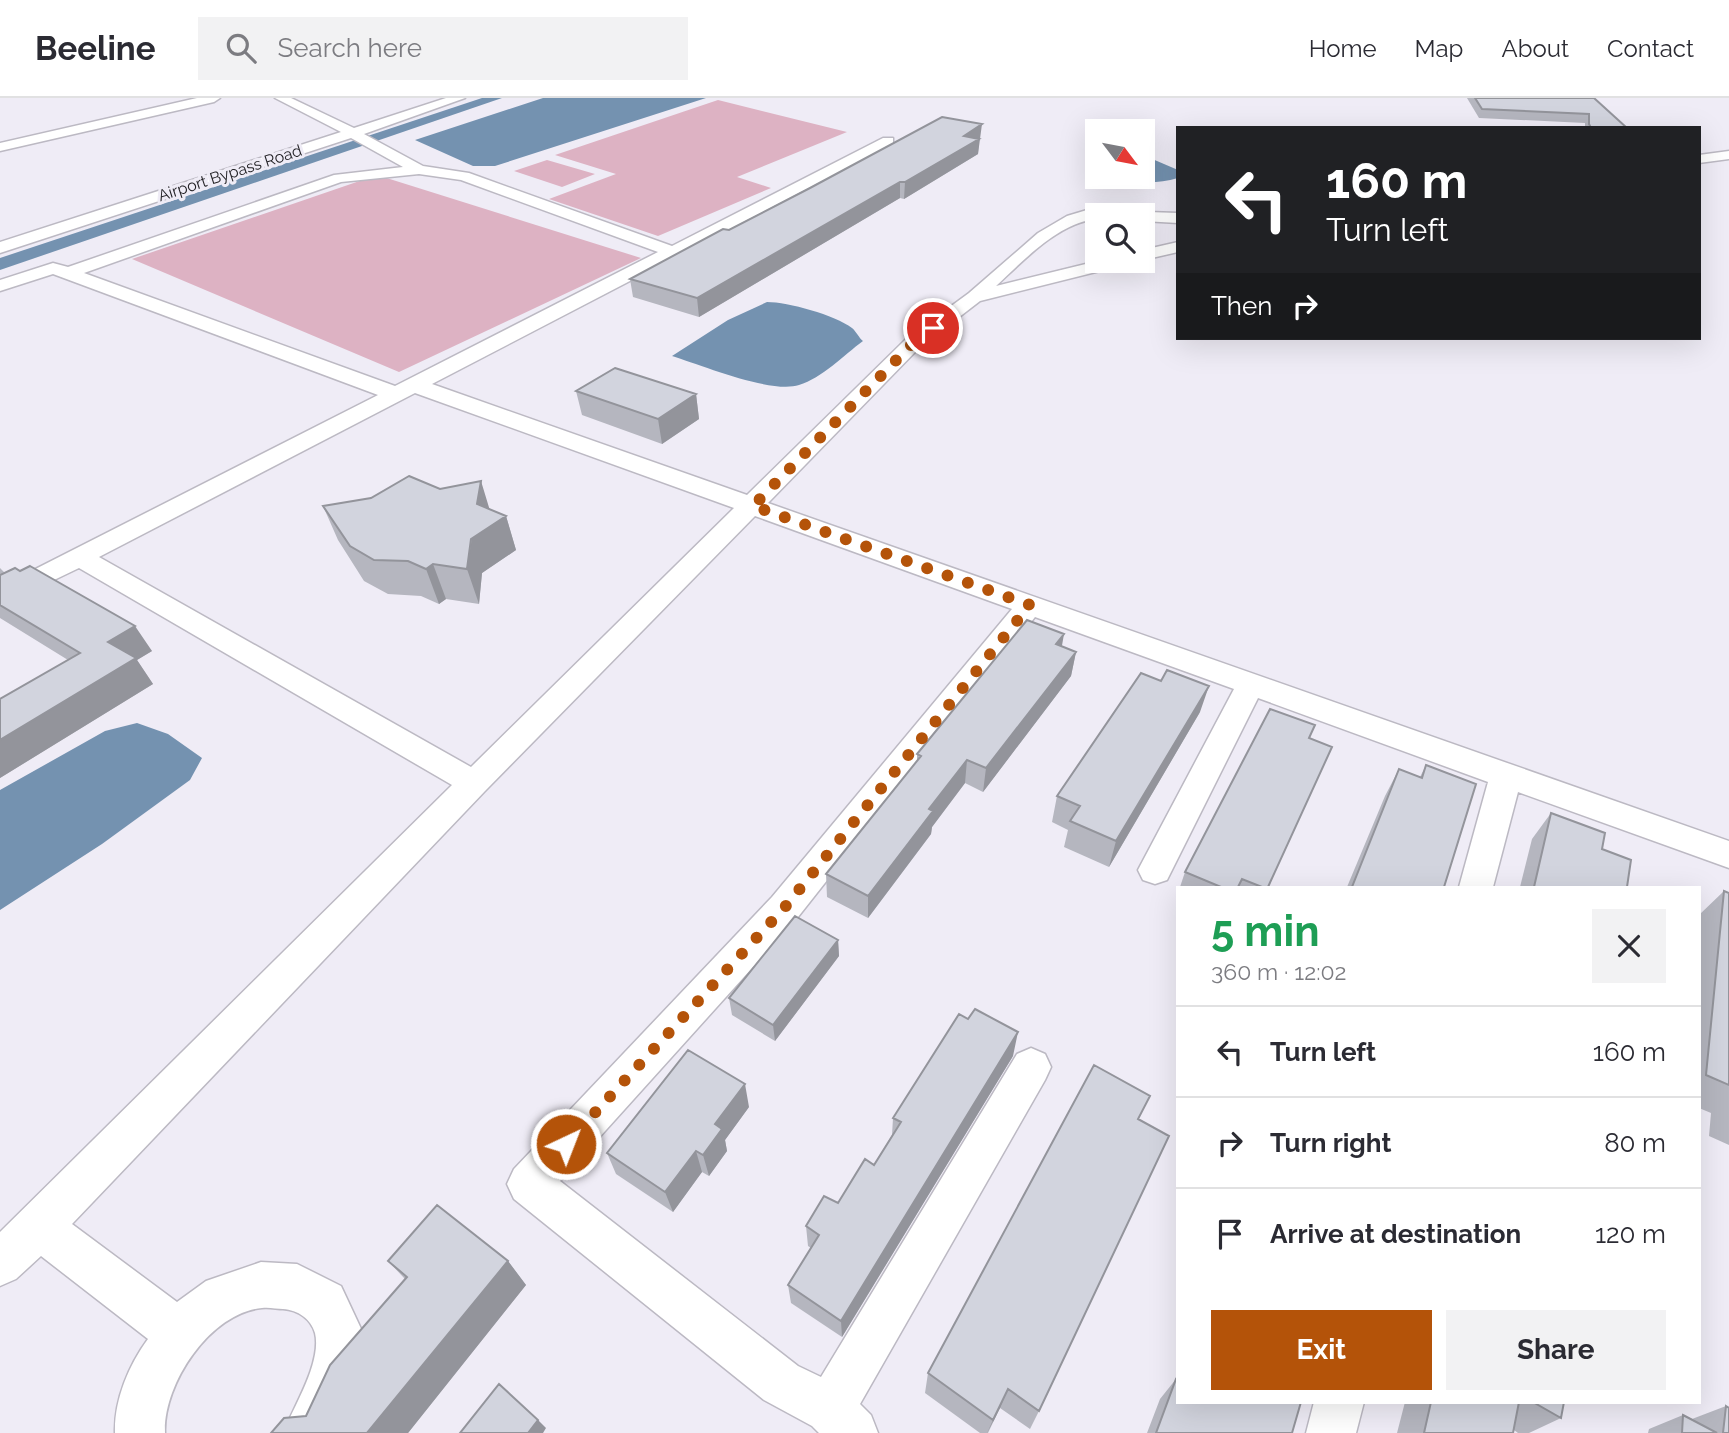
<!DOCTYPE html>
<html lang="en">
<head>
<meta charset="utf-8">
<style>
  :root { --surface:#fff; --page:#f2f2f3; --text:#2b2b33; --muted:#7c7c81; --line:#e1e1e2; --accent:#b45309 }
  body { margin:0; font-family:Raleway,sans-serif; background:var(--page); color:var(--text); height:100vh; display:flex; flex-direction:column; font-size:26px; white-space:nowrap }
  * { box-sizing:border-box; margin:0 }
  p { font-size:23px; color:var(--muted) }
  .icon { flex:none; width:38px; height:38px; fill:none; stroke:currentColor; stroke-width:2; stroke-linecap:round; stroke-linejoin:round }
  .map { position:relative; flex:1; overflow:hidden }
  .drawer { position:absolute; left:1176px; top:788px; width:525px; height:518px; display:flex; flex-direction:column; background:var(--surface); border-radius:0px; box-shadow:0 7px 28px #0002 }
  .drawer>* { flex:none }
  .guide { position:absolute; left:1176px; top:28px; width:525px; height:214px; border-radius:0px; box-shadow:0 7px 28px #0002; background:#202124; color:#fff; overflow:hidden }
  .needle { width:46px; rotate:122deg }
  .fabs { position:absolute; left:1085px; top:21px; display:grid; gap:14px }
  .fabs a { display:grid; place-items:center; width:70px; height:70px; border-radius:0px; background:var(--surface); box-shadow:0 7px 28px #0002; font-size:35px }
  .pin { position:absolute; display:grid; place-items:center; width:60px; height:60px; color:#fff; margin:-30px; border:4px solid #fff; border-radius:50%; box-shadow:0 2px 7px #0007 }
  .me { position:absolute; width:77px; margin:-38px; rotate:43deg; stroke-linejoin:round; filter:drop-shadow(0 0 5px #0008) }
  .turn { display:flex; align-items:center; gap:24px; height:147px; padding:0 35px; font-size:32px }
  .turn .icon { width:91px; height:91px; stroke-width:2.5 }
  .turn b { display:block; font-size:49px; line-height:60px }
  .then { display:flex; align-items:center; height:66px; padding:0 35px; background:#0003; gap:14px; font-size:26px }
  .round { display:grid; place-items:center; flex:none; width:74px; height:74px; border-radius:0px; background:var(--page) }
  .overview { display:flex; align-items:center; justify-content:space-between; height:119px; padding:0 35px }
  h1 { font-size:42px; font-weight:700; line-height:52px; color:#1e9e55 }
  .primary-button { display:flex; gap:14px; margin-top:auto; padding:14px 35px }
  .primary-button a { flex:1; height:80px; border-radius:0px; background:var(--accent); color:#fff; font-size:28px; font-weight:700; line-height:80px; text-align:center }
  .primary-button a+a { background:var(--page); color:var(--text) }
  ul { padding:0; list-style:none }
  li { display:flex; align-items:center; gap:21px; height:91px; padding:0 35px; border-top:2px solid var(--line) }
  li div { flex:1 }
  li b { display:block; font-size:26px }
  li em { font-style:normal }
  header { display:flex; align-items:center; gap:42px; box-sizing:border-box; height:98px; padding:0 35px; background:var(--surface); border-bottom:2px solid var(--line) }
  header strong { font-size:33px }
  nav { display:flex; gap:38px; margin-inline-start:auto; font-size:24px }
  .search { width:490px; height:63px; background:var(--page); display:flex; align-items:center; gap:18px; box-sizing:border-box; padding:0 24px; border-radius:0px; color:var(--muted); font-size:26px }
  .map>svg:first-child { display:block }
  .green { fill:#ddb2c3 }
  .water { fill:#7492b0 }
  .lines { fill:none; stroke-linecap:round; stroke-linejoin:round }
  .canal { fill:#7492b0; fill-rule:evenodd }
  .minor-casing { stroke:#bcb9c3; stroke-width:3 }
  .minor { fill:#fff; fill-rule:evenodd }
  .wall { fill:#b5b6bf }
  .shaded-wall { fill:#93949b }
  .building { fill:#d2d4de; stroke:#93949b; stroke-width:2 }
  .route { stroke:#b45309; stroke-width:12; stroke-dasharray:0 21.6 }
  .labels { text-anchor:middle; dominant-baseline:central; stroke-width:6; stroke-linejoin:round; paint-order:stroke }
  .far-street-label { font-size:16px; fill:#232226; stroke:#efecf6 }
</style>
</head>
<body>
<header>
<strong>Beeline</strong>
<div class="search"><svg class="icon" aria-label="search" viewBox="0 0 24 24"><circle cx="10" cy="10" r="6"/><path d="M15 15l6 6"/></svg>Search here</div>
<nav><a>Home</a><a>Map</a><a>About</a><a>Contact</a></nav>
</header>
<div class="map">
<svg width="1729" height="1335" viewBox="0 0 1729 1335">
  <rect width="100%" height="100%" fill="#efecf6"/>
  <path class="green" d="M718,2L847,34L737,79L771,90L658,138L549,101L616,76L555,57Z
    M547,62L595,76L562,89L514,73Z
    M377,77L641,160L399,274L132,161Z"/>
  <path class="water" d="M543,0H706L495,68H473L415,42Z
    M1143,57L1178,72V80C1156,86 1139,86 1118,79H1143Z
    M767,204C788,204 835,217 852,230C856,233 859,240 863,243C844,257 822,280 799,287C771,296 701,267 672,258L728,222Z
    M137,625L168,636L202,660L190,682L102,746L0,812V692L105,633Z"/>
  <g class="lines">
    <path class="canal" d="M482,0H502L0,172V160Z"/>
    <defs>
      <path id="minor" d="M197,0H220L214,4L0,53V45Z
        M275,0H291L354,30L446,0H465L364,36L423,68L469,75L672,148L883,40H893V46L432,286L747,397L905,242L969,195L1038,135L1067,118L1087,112L1178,115V125L1143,123V117H1097V121C1059,124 1023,163 996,188L1098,163H1127L1124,167L980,203L919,250L768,405L1729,743V770L1518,694L1493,789H1459L1488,684L1258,600L1167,782L1155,786L1143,782L1138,772L1234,591L1035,519L798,819L560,1083L798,1268L821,1279L1017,956L1031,950L1045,956L1051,969L1045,982L860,1306L871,1317L878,1335H819L812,1328L764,1302L514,1101L507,1086L514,1071L772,799L1012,511L755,418L485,693L72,1126L177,1204L206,1183L261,1164L297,1166L341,1188L363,1235L360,1278L334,1335H283C294,1308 322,1264 315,1235C311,1221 298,1212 283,1211C277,1211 269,1209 262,1210C210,1215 163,1286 165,1335H115C114,1302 129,1267 148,1241L41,1158L16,1181L0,1188V1134L452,687L79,470L0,508V489L378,297L53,176L0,193V182L53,165L68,169L334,77L403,69L351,40L0,155V144L341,34ZM419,76L461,82L658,154L395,288L84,175L341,84ZM415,295L734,410L471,669L99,459Z
        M1729,53V61L1699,65V57Z
        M1178,144V154L1143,162V152Z
        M1314,1304H1364L1356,1335H1306Z"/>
    </defs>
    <use href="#minor" class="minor-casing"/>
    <use href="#minor" class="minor"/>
  </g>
  <path class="wall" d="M1467,0H1594L1627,30H1585V25L1479,20Z
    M981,42L979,43L978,56L904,101L900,100L699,219L633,199L630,181L729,132Z
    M576,293L696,296L699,321L662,346L582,317Z
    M323,408L489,411L506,418L516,452L482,475L479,506L446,501L439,506L421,498L388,496L364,483L338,442Z
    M0,470L5,475L152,553L137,562L153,586L0,680V601L68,562L0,520Z
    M1062,549L1076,554L1071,578L983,694L965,685L932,729L931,736L868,820L827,799L826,776L917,664V656Z
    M1200,614L1109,769L1064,749L1068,732L1052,724L1057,698Z
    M1309,640L1268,789H1180L1185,774Z
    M1426,667L1444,789H1347L1385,698L1399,671L1420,679Z
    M1551,715L1602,751L1627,789H1520L1532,741Z
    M1724,793L1729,795V1047L1709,1038L1711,1015L1699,1010V817Z
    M838,842L839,858L775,943L732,917L729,900Z
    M1013,958L842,1239L791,1205L788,1187L811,1150L808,1148L806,1128L838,1105L874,1067L892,1037L893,1020Z
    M749,1009L725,1042L727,1053L709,1078L702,1074L673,1114L616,1076L607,1055Z
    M1139,1022L1039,1313L1030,1331L1000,1310L988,1335H980L925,1295L928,1275Z
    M388,1163H508L526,1187L408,1335H271L306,1318L405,1181Z
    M1176,1281L1178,1304L1292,1335H1147L1160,1301Z
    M1405,1304H1564L1561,1320L1529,1335H1518L1514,1332L1513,1335H1397Z
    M1726,1308L1729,1335H1648L1649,1331L1683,1317L1692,1321Z"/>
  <path class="shaded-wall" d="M982,26L978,56L904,101L905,84L964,38Z
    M900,84V100L699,219L697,200Z
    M696,296L699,321L662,346L658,321Z
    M481,383L491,416L506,418L516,452L482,475L479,506L467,471Z
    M433,466L446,501L439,506L426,471Z
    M135,528L152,553L137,562L153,586L0,680V642L108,544Z
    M1064,536L1060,559L1056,546Z
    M1076,554L1071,578L983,694L986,670Z
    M1209,588L1200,614L1109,769L1116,743Z
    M967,662L965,685L932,729L931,736L868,820V798L929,711Z
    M838,842L839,858L775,943L773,927Z
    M1018,934L1013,958L842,1239L841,1223Z
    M745,986L749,1009L725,1042L727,1053L709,1078L703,1057L715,1026Z
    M696,1053L702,1074L673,1114L665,1094Z
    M508,1163L526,1187L408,1335H367Z
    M1008,1291L1000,1310L987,1335L993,1322Z
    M538,1322L546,1330L543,1335H528Z"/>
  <path class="building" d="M1475,0H1594L1627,30H1591L1589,26V16L1482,11Z
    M942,19L982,26L964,38L979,41L905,84H900L697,200L630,181L723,131L729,132L810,90Z
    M615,270L696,296L658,321L576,293Z
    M409,378L440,391L481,383L477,406L506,418L471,441L467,471L433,466L426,471L408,463L374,462L350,448L323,408L371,400Z
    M30,468L135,528L108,544L136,560L0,642V601L80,555L0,507V477L15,470L20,473Z
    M1027,522L1064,536L1056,546L1076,554L986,670L967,662L929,711L933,713L868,798L826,776L921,658L917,656Z
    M1167,572L1209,588L1116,743L1070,723L1080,708L1057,698L1141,575L1161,583Z
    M1270,611L1315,627L1309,640L1332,649L1268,789H1262L1242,781L1238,789H1221L1185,774Z
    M1426,667L1476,686L1444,789H1352L1399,671L1422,680Z
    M1551,715L1605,735L1602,751L1631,762L1627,789H1534Z
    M1724,793L1729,795V987L1706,977Z
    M795,818L838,842L773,927L729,900Z
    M975,911L1018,934L841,1223L788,1187L819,1137L806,1128L824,1098L838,1105L865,1061L874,1067L901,1024L893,1020L959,916L968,921Z
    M688,952L745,986L715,1026L722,1031L703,1057L696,1053L665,1094L607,1055Z
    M1094,967L1150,998L1138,1021L1169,1038L1039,1313L1008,1291L993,1322L928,1275Z
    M437,1107L508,1163L367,1335H271L284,1320L306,1318L330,1267L407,1179L388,1163Z
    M1176,1281L1178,1282V1304H1301L1292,1335H1156Z
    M499,1286L538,1322L528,1335H460Z
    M1431,1304H1519L1513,1335H1424Z
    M1533,1304H1564L1561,1320Z
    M1726,1308L1729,1310V1335H1723Z
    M1683,1317L1717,1335H1682Z"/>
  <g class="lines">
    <path class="route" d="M566,1046L785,809L1030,507L753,408L912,246L933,230"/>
  </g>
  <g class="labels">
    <g class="far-street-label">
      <text transform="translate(230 75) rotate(-18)">Airport Bypass Road</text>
    </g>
  </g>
</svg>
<div class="fabs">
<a><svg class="needle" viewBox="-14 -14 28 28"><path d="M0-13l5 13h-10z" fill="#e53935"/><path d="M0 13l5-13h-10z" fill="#7c7c81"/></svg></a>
<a><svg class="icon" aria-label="search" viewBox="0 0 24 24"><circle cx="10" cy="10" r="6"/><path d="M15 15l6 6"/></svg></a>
</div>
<div class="pin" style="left:933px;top:230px;background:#d93025"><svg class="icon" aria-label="arrive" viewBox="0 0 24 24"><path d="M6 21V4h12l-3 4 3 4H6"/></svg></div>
<svg class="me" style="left:566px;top:1046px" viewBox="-20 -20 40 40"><circle r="17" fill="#b45309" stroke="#fff" stroke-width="3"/><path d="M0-11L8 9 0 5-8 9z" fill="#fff"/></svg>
<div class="guide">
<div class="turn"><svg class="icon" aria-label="left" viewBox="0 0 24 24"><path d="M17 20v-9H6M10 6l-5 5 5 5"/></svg><div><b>160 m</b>Turn left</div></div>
<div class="then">Then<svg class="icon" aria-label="right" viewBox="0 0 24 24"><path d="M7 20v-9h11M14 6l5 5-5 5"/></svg></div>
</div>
<section class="drawer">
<div class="overview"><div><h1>5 min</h1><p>360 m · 12:02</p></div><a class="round"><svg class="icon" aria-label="close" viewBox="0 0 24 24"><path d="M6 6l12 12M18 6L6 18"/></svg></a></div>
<ul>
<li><svg class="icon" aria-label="left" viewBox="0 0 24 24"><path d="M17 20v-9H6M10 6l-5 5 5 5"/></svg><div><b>Turn left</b></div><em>160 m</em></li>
<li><svg class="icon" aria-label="right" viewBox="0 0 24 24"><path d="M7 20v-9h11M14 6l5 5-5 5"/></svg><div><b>Turn right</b></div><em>80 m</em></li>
<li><svg class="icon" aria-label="arrive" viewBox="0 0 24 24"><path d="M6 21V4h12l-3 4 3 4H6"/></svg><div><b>Arrive at destination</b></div><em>120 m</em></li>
</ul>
<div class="primary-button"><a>Exit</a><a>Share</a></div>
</section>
</div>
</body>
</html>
